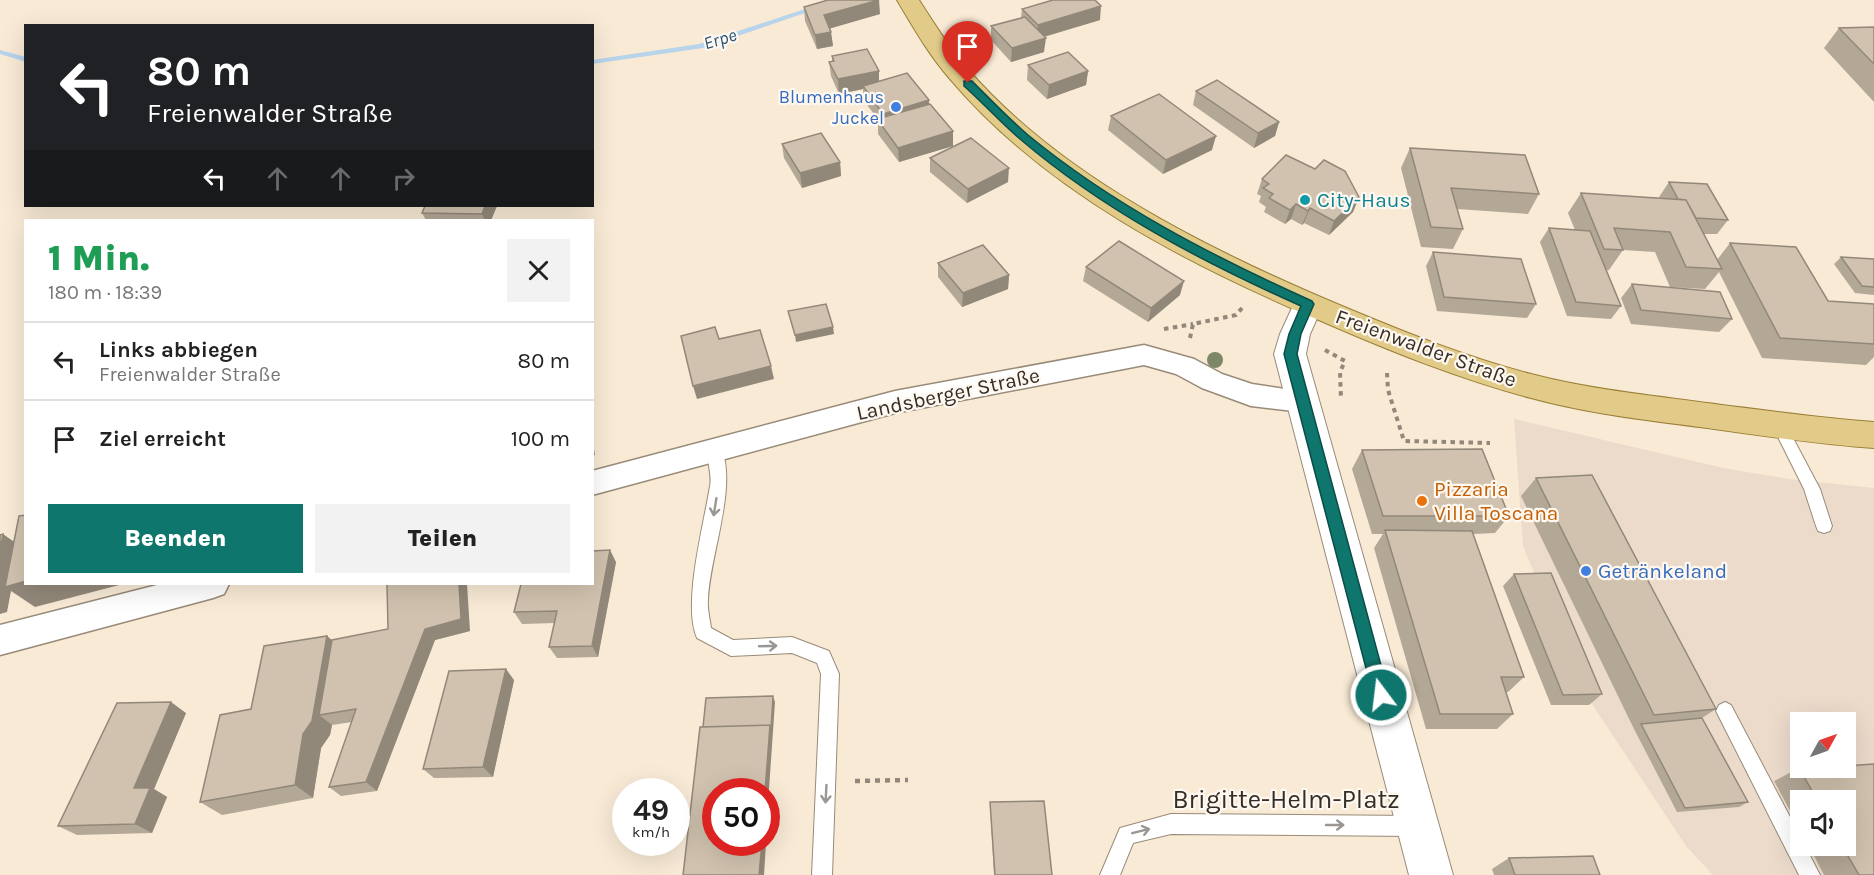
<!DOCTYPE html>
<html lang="de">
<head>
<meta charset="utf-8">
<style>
  :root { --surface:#fff; --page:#f2f2f2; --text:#222; --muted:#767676; --line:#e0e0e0; --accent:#0f766e }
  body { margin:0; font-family:Karla,sans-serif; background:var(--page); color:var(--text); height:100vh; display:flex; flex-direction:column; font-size:22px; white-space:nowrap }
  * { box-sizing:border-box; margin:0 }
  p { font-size:20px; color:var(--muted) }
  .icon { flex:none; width:33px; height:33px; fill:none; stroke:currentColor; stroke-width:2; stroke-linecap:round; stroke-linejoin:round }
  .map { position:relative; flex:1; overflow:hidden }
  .panel { position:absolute; left:24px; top:219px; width:570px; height:366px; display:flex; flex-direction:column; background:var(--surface); border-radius:0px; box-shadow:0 6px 24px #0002 }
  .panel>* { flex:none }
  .hud { position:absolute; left:24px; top:24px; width:570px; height:183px; border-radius:0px; box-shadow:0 6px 24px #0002; background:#202124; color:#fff; overflow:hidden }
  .needle { width:39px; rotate:50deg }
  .buttons { position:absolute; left:1790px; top:712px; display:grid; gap:12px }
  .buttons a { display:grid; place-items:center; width:66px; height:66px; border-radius:0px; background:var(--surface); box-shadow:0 6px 24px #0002; font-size:30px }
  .speed { position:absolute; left:612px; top:778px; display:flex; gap:12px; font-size:30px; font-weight:700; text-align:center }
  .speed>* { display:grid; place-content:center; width:78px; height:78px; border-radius:50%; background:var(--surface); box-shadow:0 6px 24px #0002; line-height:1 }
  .speed small { font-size:15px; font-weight:400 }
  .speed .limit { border:9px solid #d22; background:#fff; color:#111 }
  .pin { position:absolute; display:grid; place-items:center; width:51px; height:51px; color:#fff; margin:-62px -26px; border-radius:50% 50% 50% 0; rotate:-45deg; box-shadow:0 0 6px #0007 }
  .pin .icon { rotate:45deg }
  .me { position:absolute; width:66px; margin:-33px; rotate:345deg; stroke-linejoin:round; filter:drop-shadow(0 0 4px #0008) }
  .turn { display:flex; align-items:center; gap:21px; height:126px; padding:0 24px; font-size:27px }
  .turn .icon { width:78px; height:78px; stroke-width:2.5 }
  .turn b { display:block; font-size:42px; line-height:51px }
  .lanes { display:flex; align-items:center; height:57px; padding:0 24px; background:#0003; justify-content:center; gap:30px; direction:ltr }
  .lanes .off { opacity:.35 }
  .round { display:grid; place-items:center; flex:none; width:63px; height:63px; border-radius:0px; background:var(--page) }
  .summary { display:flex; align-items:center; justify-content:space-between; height:102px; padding:0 24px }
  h1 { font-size:36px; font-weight:800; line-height:45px; color:#1e9e55 }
  .primary-button { display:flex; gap:12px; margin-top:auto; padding:12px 24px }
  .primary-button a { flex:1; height:69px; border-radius:0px; background:var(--accent); color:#fff; font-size:24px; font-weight:800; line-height:69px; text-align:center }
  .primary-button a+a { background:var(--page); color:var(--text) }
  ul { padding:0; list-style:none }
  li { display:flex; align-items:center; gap:18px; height:78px; padding:0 24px; border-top:2px solid var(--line) }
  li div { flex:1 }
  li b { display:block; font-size:22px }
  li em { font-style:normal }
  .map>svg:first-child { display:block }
  .commercial { fill:#ecdbcb; fill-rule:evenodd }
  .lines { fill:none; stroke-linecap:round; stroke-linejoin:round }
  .stream { fill:#b7d4eb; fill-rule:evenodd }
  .service-casing { stroke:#988b78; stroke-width:2 }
  .minor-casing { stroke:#988b78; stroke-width:3 }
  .secondary-casing { stroke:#988b78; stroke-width:2 }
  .primary-casing { stroke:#997e34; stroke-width:2 }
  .path-far1 { stroke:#91877a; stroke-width:4; stroke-dasharray:4.5 4.5; stroke-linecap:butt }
  .path { stroke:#91877a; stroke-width:4.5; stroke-dasharray:5 5; stroke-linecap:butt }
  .service { fill:#fff; fill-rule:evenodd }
  .minor { fill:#fff; fill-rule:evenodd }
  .secondary { fill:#fff; fill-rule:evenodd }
  .primary { fill:#e2cb89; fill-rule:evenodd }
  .tree { fill:#7e8868 }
  .wall { fill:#b3a796 }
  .shaded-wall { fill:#92887a }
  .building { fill:#d0c2ae; stroke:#92887a; stroke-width:1.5 }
  .oneway { stroke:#9a9693 }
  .route { fill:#0f766e; stroke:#0a4d48; stroke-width:1.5 }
  .shop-dot { fill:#3f7fe0; stroke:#fef8f0; stroke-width:2 }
  .culture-dot { fill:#0f9aa8; stroke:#fef8f0; stroke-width:2 }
  .food-dot { fill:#e8710a; stroke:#fef8f0; stroke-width:2 }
  .labels { text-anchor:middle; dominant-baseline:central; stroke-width:4.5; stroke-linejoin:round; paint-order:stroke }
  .far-water-label { font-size:18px; font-style:italic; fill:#245374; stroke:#fef8f0 }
  .far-shop-label { font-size:18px; fill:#366cbe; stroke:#fef8f0; text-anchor:end }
  .culture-label { font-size:21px; fill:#0d838f; stroke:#fef8f0; text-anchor:start }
  .street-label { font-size:21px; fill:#342e27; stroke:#fef8f0 }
  .food-label { font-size:21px; fill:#c56008; stroke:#fef8f0; text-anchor:start }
  .shop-label { font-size:21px; fill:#366cbe; stroke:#fef8f0; text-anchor:start }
  .near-street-label { font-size:26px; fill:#342e27; stroke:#fef8f0 }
</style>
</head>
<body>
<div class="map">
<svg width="1874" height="875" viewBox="0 0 1874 875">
  <rect width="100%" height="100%" fill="#f8ead5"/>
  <path class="commercial" d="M1514,419L1723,468L1789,479L1874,488V875H1713L1686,846L1582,689L1523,546ZM1800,723H1845V768H1800ZM1800,801H1845V846H1800Z"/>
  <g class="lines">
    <path class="stream" d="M832,0H848L828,5L703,48L592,64V60L699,44Z
      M0,50L26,57V62L0,54Z"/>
    <defs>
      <path id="service" d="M1779,419L1784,421L1820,489L1832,526L1830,531L1824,533L1818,531L1816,526L1804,489L1772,425L1774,421Z
        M715,444L720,446C739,483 709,558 708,600C707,609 710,619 711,628L733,640L792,637L829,651L839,674L832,875H812L821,674L817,663L792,653L731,656L697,638C682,604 704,524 710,486C713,474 704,456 710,446Z
        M1725,702L1731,705L1800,836V846H1805L1820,875H1799L1716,711L1719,705Z
        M1171,814L1415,816L1422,819L1425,826L1422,833L1415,836L1171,834L1133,843L1120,875H1100L1120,828Z"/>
      <path id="minor" d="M1144,345L1194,359L1222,374L1252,384L1312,393L1316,401L1312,409L1302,412L1251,406L1202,388L1176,374L1144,365L895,413L592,495V471L895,391Z
        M161,584H229L224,594L213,598L0,655V625Z"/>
      <path id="secondary" d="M1308,294L1319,297L1323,305L1310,334L1306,354L1453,875H1409L1274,354L1280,334L1297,297Z"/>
      <path id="primary" d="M897,0H919C934,23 948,46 966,67C1060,177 1211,251 1342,306C1404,332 1466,357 1531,374C1588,389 1648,395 1707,403C1763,410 1818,418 1874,422V448C1818,444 1763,436 1707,428C1648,420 1589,414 1531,398C1459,379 1390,351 1321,321C1187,264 1046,192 950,79C929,55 913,27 897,0Z"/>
    </defs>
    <use href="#service" class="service-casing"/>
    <use href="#minor" class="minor-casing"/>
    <use href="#secondary" class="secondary-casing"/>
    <use href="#primary" class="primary-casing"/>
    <path class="path-far1" d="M1164,329L1193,324
      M1190,338L1193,324L1236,315L1242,308
      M1325,350L1345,361L1340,372L1341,399
      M1387,373L1388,390L1404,441L1490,443"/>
    <path class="path" d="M855,781L908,780"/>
    <use href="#service" class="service"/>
    <use href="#minor" class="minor"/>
    <use href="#secondary" class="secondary"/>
    <use href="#primary" class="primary"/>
  </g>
  <circle class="tree" cx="1215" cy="360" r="8"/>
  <path class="wall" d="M804,7L880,14L830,28L833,46L817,49L805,21Z
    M1022,9L1100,20L1044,37V52L1011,62L991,40V26L1021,18Z
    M1874,27V102L1824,48L1839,28Z
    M832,56L879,71V81L929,100V104L953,131V146L899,162L878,134V119L863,100V89L839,94L831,76L829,62L832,61Z
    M1028,65L1088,71L1086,85L1047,99L1027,80Z
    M1196,91L1279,122L1275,136L1254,148L1193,105Z
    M1111,116L1212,150L1163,174L1108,130Z
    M782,144L840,162L841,176L802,188L784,158Z
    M1410,148L1539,194L1528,214L1457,209L1463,229L1453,249L1421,247L1401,168Z
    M930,158L1008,182L967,203L930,172Z
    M1262,179L1359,197L1353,212L1329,235L1304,223L1302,225L1291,219L1285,224L1264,212L1266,207L1259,202L1261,196L1257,194Z
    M1669,182L1728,220L1717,234H1704L1717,260L1730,243L1828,301L1874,304V357L1866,365L1762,358L1719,272L1705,289L1670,287L1655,252L1623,250L1609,270H1606L1621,306L1611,319L1567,316L1540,242L1549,228L1575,230L1568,213L1581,193L1660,198L1659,197Z
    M425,206H497L491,220H426L422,213Z
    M1433,252L1536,304L1527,318L1437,311L1426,266Z
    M1841,257L1874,259V295L1855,293L1834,264Z
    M938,263L1009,275L1008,289L962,307L938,277Z
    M1086,267L1180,295L1148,322L1083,281Z
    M1632,284L1732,319L1719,332L1631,324L1621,298Z
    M1362,450L1509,516L1495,533L1473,534L1524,677L1508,692H1506L1513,714L1497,729H1426L1374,548L1383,534H1372L1352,469Z
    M1536,478L1716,709L1702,718L1748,802L1739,807L1677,812L1634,729L1521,496Z
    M616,562L598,657L557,658L549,647L555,623L522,624L514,612Z
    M1514,574L1602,694L1589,705H1551L1503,586Z
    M470,631L435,640L377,791L341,796L329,787L352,722L332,725L330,735L321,748L313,798L222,815L200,802L251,709L327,636L332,640Z
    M514,680L493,777L434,778L423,769Z
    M186,713L154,789L167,797L152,833L77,835L58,826Z
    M1874,764V875H1824L1809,846H1845V801H1800V829L1774,781L1799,768H1845V766Z
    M990,802L1052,875H994L990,807Z
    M1509,858L1600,875H1494L1492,869Z"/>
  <path class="shaded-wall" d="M879,0L880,14L825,30L824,15Z
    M1101,6L1100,20L1036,39L1038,25Z
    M831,32L833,46L817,49L815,35Z
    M1046,38L1044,52L1011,62L1012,48Z
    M879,71V86H863V89L839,94L838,79Z
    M1088,71L1086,85L1047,99L1049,85Z
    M929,100V115L884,128L883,114Z
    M1279,122L1275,136L1254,148L1258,133Z
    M953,131V146L899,162L898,148Z
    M1216,136L1212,150L1163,174L1166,160Z
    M840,162L841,176L802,188L800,173Z
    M1009,168L1008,182L967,203L968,189Z
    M1359,197L1353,212L1329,235L1334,221Z
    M1296,204L1291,219L1285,224L1290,210Z
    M485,206H497L491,220H485L482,214Z
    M1310,208L1304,223L1302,225L1308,211Z
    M1009,275L1008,289L962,307L963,293Z
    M1184,281L1180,295L1148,322L1151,308Z
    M833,327L834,334L796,342L795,335Z
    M771,366L774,379L697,399L693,386Z
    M592,436L595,455L592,456Z
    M3,534L20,546L26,584H123L35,607L11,591L7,612L0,614V550Z
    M610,550L616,562L598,657L592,646Z
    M459,584H467L470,631L435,640L377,791L366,782L425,629Z
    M327,636L343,651L319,715L332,725L330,735L321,748L313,798L295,785L303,734Z
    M506,669L514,680L493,777L483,767Z
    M773,696L775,702L766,833V792H765L770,725Z
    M171,702L186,713L154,789L167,797L152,833L135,824L134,788Z
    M762,843H766L764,875H759Z"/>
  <path class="building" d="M828,0H879L824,15L831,32L815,35L804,7Z
    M1053,0H1095L1101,6L1038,25L1022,9Z
    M1025,17L1046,38L1012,48L991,26Z
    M1874,27V64L1839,28Z
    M867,49L879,71L838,79L829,62L834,61L832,56Z
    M1068,52L1088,71L1049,85L1028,65Z
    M907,73L929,100L883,114L863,86Z
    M1217,80L1279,122L1258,133L1196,91Z
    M1159,94L1216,136L1166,160L1111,116Z
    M930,104L953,131L898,148L877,119Z
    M821,133L840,162L800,173L782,144Z
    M971,138L1009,168L968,189L930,158Z
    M1410,148L1525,155L1539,194L1451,188L1463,229L1431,227Z
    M1286,155L1315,169L1324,160L1345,171L1359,197L1334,221L1310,208L1308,211L1296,204L1290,210L1269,198L1273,194L1263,188L1269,184L1262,179Z
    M1669,182L1707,184L1728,220L1696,218L1686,200L1678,199Z
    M1581,193L1686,200L1722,269L1686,267L1670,232L1614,228L1623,250L1604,249Z
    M425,206H485L482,214L422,213Z
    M1549,228L1590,231L1621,306L1576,302Z
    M1119,241L1184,281L1151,308L1086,267Z
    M1730,243L1796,247L1828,301L1874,304V344L1780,338Z
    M983,245L1009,275L963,293L938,263Z
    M1433,252L1521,259L1536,304L1444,297Z
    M1841,257L1874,259V287L1862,286Z
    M1632,284L1720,292L1732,319L1641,310Z
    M826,304L833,327L795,335L788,311Z
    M715,327L719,339L760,330L771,366L693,386L681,336Z
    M1482,449L1509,516H1383L1362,450Z
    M1592,475L1716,709L1654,715L1536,478Z
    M26,515V581L5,587L19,516Z
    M1385,530L1472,531L1524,677H1501L1513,714H1440Z
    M3,534L0,550V535Z
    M610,550L592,646L549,647L557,611L514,612L521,584H592V551Z
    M1551,573L1602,694L1563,695L1514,574Z
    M387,584H459L461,619L425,629L366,782L329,787L356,709L319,715L332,640L388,629Z
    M327,636L312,721L303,734L295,785L200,802L220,715L251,709L264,646Z
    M506,669L483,767L423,769L449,671Z
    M773,696L771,730L770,725L703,727L706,698Z
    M171,702L134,788H150L135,824L58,826L117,703Z
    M1702,718L1748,802L1685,808L1641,724Z
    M770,725L765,792H716V843H762L759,875H683L700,727Z
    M1874,764V875H1859L1842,846H1845V801H1818L1799,768H1845V766Z
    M1044,801L1052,875H995L990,802Z
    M1593,856L1600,875H1515L1509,858Z"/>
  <defs><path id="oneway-shaft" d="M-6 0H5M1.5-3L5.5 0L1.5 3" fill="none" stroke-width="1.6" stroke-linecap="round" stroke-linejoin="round" transform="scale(1.5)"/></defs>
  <g class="oneway">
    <use href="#oneway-shaft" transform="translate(715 507) rotate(99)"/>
    <use href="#oneway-shaft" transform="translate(768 646) rotate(-2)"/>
    <use href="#oneway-shaft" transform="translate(826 794) rotate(93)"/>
    <use href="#oneway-shaft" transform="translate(1335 825)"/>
    <use href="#oneway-shaft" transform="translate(1141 831) rotate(-14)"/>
  </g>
  <path class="route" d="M964,81H972C990,99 1008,118 1028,135C1113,205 1212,256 1312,301L1314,304L1301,334L1297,354L1389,695L1387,701L1381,703L1375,701L1373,695L1284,354L1289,334L1301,306C1202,262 1103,210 1020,139C1001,123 983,103 964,86Z"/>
  <g class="shop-dot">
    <circle cx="896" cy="107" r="6"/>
    <circle cx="1586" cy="571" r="6"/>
  </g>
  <circle class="culture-dot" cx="1305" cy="200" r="6"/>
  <circle class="food-dot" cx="1422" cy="501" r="6"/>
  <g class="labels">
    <g class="far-water-label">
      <text transform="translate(720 39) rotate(-17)">Erpe</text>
    </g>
    <g class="far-shop-label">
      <text x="884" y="97">Blumenhaus<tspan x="884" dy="21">Juckel</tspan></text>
    </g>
    <g class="culture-label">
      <text x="1317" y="200">City-Haus</text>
    </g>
    <g class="street-label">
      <text transform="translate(1426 348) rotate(20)">Freienwalder Straße</text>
      <text transform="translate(948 394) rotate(-12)">Landsberger Straße</text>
    </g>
    <g class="food-label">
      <text x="1434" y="489">Pizzaria<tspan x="1434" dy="24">Villa Toscana</tspan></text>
    </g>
    <g class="shop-label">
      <text x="1598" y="571">Getränkeland</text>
    </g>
    <g class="near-street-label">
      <text x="1286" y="799">Brigitte-Helm-Platz</text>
    </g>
  </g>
</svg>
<div class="buttons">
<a><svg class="needle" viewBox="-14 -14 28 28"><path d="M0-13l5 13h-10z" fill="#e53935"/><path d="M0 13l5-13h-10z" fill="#767676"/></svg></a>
<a><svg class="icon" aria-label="sound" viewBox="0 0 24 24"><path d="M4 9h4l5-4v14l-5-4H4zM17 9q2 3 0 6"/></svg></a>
</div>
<div class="speed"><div>49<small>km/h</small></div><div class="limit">50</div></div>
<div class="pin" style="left:968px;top:83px;background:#d93025"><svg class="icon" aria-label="arrive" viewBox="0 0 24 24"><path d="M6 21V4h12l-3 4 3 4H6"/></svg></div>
<svg class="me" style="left:1381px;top:695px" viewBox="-20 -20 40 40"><circle r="17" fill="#0f766e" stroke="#fff" stroke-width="3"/><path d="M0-11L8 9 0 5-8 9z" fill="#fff"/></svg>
<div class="hud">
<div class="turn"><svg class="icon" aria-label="left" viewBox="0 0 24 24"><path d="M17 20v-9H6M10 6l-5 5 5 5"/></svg><div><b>80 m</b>Freienwalder Straße</div></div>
<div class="lanes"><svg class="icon" aria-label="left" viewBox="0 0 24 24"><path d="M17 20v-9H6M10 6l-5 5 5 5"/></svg><svg class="icon off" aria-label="ahead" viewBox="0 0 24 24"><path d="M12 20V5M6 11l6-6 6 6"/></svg><svg class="icon off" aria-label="ahead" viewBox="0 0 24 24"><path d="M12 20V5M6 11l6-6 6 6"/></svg><svg class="icon off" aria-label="right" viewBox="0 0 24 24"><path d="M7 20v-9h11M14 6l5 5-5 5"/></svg></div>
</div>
<section class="panel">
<div class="summary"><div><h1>1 Min.</h1><p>180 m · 18:39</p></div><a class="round"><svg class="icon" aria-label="close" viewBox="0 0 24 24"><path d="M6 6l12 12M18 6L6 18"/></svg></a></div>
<ul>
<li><svg class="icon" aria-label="left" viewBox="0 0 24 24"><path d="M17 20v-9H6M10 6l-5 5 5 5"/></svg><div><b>Links abbiegen</b><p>Freienwalder Straße</p></div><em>80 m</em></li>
<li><svg class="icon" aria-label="arrive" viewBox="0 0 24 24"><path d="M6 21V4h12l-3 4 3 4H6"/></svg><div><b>Ziel erreicht</b></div><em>100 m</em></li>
</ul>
<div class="primary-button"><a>Beenden</a><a>Teilen</a></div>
</section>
</div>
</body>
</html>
